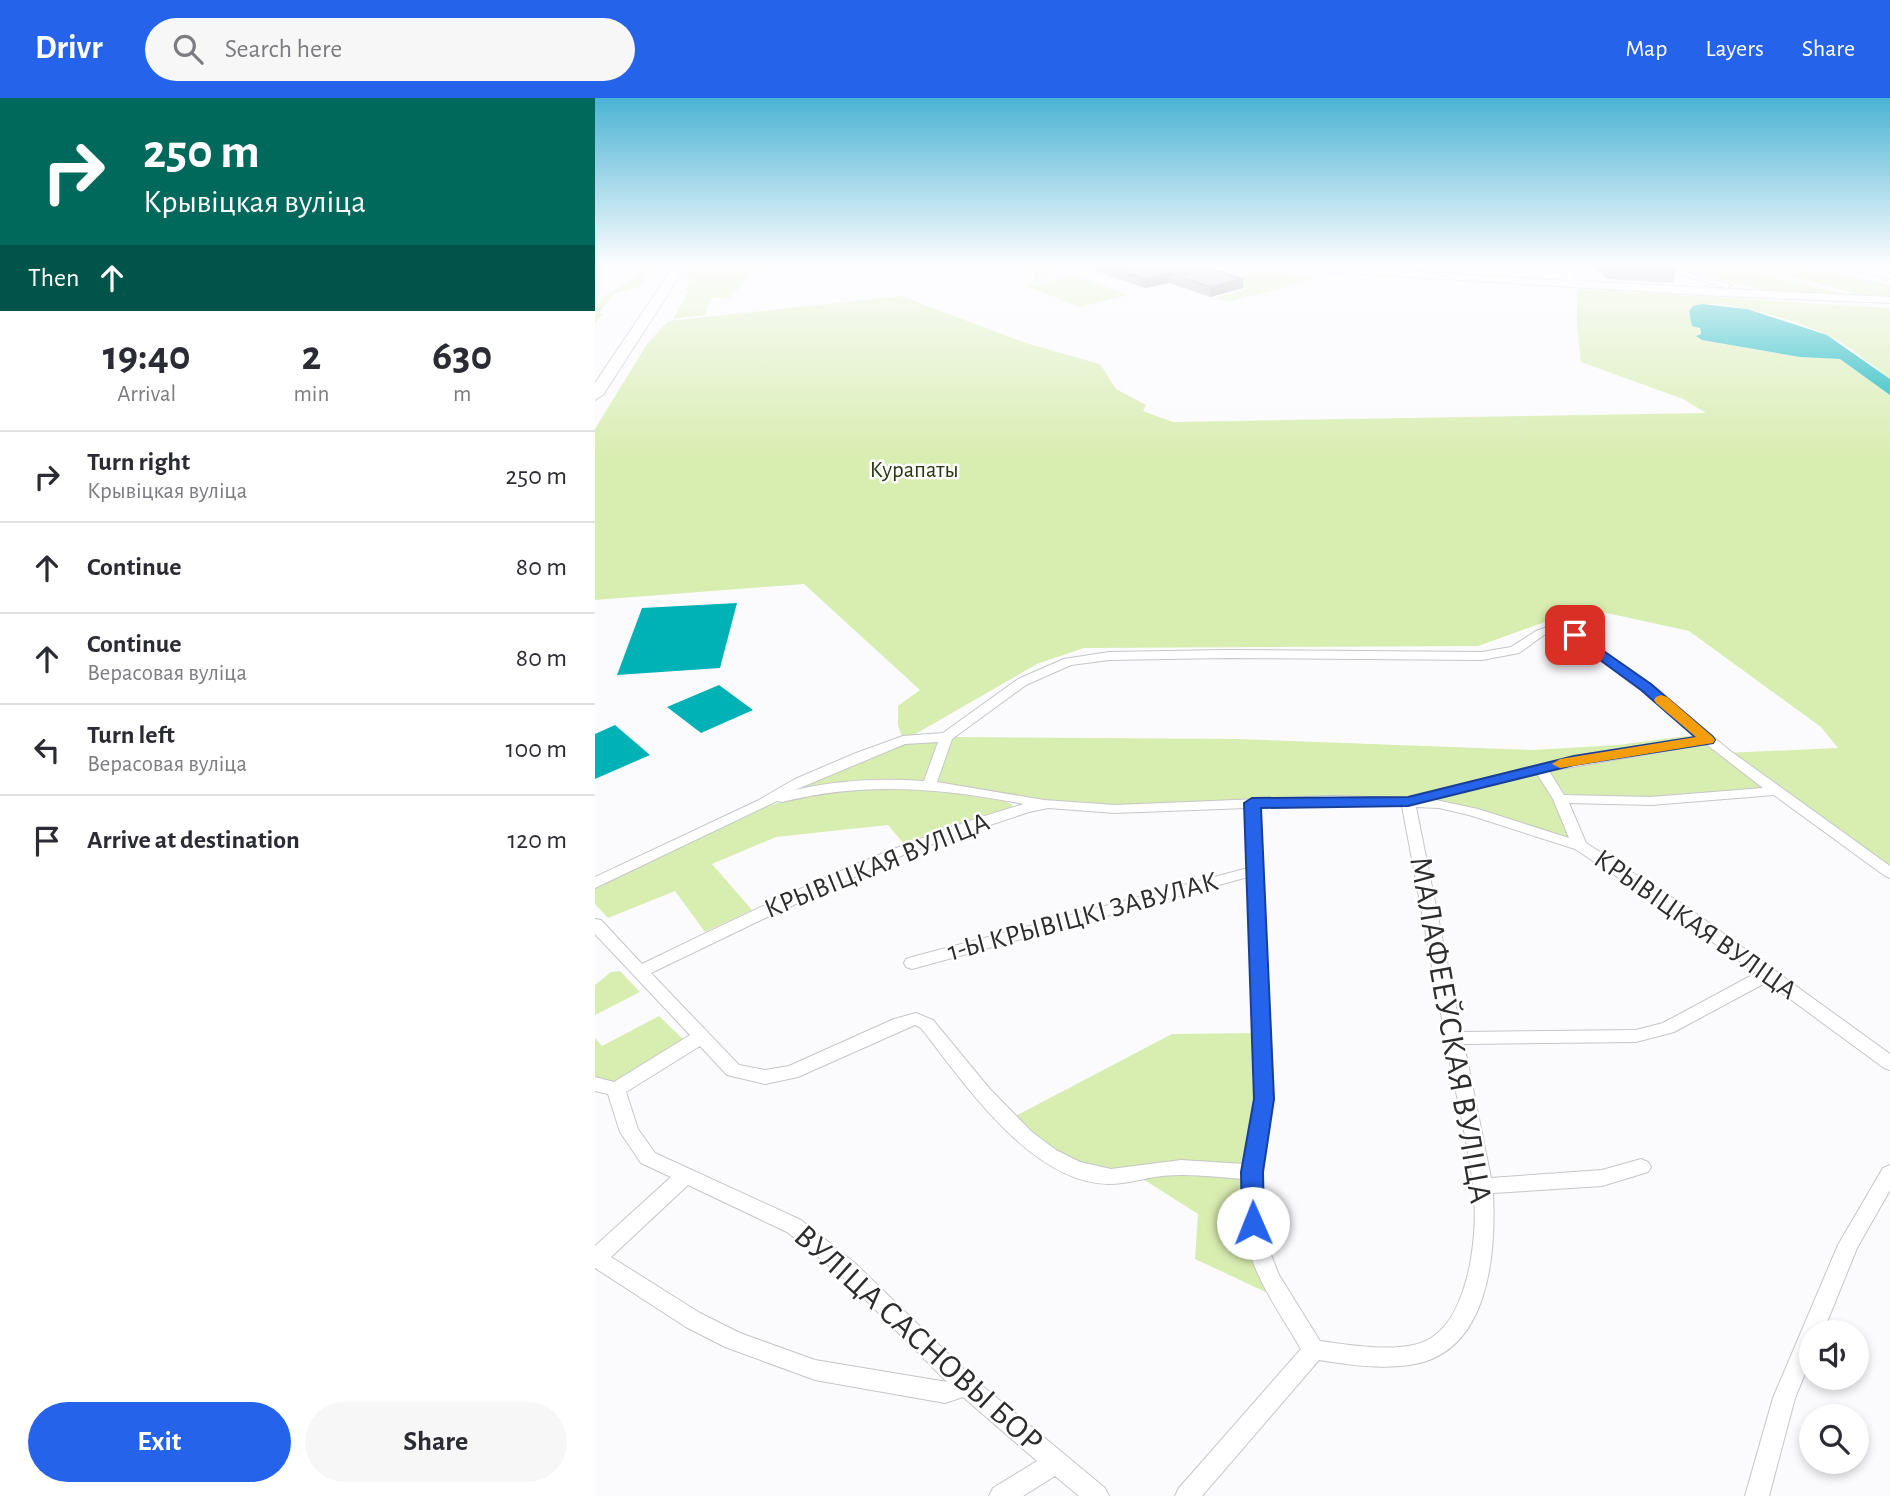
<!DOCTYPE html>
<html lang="en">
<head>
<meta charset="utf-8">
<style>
  :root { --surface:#fff; --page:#f7f7f7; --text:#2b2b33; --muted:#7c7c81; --line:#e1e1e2; --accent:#2563eb }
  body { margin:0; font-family:"Alegreya Sans",sans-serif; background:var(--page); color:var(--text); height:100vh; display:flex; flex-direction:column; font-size:26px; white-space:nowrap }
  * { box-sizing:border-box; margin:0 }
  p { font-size:23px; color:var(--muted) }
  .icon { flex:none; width:38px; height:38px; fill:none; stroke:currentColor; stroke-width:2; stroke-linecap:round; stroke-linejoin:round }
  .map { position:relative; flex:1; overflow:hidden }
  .drawer { display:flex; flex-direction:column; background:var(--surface); width:595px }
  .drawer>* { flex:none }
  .top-card { background:#00695c; color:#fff; overflow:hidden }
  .tools { position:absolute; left:1204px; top:1222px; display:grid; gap:14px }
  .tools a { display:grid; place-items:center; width:70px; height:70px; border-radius:50%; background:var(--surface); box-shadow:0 4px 10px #0003; font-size:35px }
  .pin { position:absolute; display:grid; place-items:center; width:60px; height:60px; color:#fff; margin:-30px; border-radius:14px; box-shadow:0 4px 10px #0006 }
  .me { position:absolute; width:77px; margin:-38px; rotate:359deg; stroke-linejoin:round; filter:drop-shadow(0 0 5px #0008) }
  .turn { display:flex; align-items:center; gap:24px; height:147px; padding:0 28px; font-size:32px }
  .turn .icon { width:91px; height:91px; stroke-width:2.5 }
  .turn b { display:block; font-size:49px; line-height:60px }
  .then { display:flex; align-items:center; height:66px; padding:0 28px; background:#0003; gap:14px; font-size:26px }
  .eta { display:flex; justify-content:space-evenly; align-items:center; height:119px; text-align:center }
  .eta b { font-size:42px; font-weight:700; line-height:49px }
  .primary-button { display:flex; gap:14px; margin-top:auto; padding:14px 28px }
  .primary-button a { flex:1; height:80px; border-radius:42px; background:var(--accent); color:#fff; font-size:28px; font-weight:700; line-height:80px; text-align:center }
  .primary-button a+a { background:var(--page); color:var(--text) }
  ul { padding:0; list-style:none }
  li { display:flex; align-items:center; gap:21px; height:91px; padding:0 28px; border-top:2px solid var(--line) }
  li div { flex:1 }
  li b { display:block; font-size:26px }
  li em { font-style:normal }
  header { display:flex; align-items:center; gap:42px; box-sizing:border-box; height:98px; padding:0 35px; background:var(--accent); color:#fff }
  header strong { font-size:33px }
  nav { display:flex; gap:38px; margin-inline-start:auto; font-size:24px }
  .search { width:490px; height:63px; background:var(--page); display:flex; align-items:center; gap:18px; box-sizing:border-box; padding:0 24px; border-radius:38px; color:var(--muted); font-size:26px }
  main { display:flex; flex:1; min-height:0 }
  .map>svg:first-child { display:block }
  .green { fill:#d8edb0; fill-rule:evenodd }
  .water { fill:#00b1b6 }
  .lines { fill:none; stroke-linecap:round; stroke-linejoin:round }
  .street-casing { stroke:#c6c6c9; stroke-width:2 }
  .secondary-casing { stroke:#c6c6c9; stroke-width:2 }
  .highway-casing { stroke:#c6c6c9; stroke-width:2 }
  .street { fill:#fff; fill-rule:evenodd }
  .secondary { fill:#fff; fill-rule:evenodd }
  .highway { fill:#fff; fill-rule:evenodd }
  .wall { fill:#a5a3a1 }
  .shaded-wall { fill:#868483 }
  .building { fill:#c0bdbb; stroke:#868483; stroke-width:2 }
  .route { fill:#2563eb; stroke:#184099; stroke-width:2 }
  .slow { fill:#f59e0b }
  .labels { text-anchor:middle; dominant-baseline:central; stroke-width:5; stroke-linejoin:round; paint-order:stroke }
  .far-park-label { font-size:23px; fill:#2c3712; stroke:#fff }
  .street-label { font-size:28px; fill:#2d2d2e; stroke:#fff }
  .near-street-label { font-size:33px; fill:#2d2d2e; stroke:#fff }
</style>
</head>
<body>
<header>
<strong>Drivr</strong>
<div class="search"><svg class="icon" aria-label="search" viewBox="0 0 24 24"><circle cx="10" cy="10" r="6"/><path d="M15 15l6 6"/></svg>Search here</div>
<nav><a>Map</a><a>Layers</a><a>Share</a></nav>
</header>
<main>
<section class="drawer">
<div class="top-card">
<div class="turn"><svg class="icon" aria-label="right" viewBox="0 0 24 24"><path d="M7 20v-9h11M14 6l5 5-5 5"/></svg><div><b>250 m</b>Крывіцкая вуліца</div></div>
<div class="then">Then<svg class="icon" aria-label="ahead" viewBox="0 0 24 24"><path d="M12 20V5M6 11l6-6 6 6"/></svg></div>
</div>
<div class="eta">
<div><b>19:40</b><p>Arrival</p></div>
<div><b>2</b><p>min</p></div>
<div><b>630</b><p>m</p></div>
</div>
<ul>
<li><svg class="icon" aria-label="right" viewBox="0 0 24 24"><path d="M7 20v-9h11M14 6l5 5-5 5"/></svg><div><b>Turn right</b><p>Крывіцкая вуліца</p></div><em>250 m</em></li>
<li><svg class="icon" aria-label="ahead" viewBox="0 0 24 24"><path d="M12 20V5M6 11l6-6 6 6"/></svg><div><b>Continue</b></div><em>80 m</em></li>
<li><svg class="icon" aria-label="ahead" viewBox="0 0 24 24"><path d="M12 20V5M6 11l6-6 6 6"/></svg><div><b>Continue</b><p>Верасовая вуліца</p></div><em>80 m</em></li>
<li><svg class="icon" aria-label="left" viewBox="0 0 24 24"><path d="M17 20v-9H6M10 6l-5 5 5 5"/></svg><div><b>Turn left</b><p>Верасовая вуліца</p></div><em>100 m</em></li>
<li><svg class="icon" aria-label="arrive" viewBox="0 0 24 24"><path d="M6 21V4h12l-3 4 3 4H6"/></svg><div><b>Arrive at destination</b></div><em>120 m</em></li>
</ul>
<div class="primary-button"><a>Exit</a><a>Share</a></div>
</section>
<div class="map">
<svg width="1295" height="1398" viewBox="0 0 1295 1398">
  <rect width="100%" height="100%" fill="#fbfbfe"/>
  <path class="green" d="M46,165H61L44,189L19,196L4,215L8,216L0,225C0,184 35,198 46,165Z
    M105,165H118L117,169L127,165H162L171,172L159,175L133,201L116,199L110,217L78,221L94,193H89L96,181L89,178L92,172Z
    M444,165L464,168L478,166L480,170C468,173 460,164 448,167L468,173L443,179L448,183L437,185L441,178L423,170Z
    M1064,165H1194L1295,188V198L1264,197L1178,173L1169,177L1259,198L1170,193Z
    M660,174L717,177L716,182L634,204L620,200L652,191L631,183Z
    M479,177L534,197L485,209L431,188Z
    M982,191L1295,210V281C1277,268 1260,253 1242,242C1219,228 1115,193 1095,211L1106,236L1102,237L1107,242L1205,259L1246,261L1295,297V775L1181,693L1056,703L965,701L985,748L878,713L813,704L498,710L335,686L215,693L167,706L308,642L303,627V608L325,592L209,486L0,502V331L52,246L73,223L306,198L434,246L505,266L521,291L551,307L548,313L578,324L1111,315L1088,301L986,264L982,230ZM989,510L1094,533L1226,629L1243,650L1129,655L1106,636L1023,647L938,652L642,641L360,639L310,642L442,566L489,550L883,548Z
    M280,691L336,692L410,703L418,707L412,712L308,745L293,727L181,739L117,766L157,812L110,834L80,793L13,820L0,806V790L169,709L215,696Z
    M25,873L45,894L0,917V887L16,874Z
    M64,918L88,941L21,987L0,980V940L7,948Z
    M666,935L658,1125L690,1203L600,1161L603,1116L540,1076L489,1074L413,1022L577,936Z"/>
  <path class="water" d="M1107,206L1152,211L1232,237L1295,281V297L1245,261L1205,259L1107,242L1101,238L1106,236L1105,230L1097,228L1094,213L1098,208Z
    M142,505L125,570L22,577L47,510Z
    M124,587L158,612L106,635L72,609Z
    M20,627L55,657L0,681V636Z"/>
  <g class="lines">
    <defs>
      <path id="street" d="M966,524L1055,586L1134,652L1295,768V780L1290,778L1179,697L1056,707L974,705L991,745L1092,809L1295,956V972L1289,970L1172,884L1079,934L1041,944L869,946L896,1080L1007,1072L1046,1061L1053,1064L1056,1069L1053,1074L1007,1088L898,1095C901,1156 894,1252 820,1266C788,1272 756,1267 724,1262L607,1398H580L584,1390L706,1251C687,1218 661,1183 652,1145C646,1125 648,1102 648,1081C621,1079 594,1075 567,1078C549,1080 532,1086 514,1086C436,1085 370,986 326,930L320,927L203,979L170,986L132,977L105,948L31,994L43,1031L60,1055L206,1122L261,1166L379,1281L510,1390L514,1398H484L460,1378L428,1398H394L398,1390L442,1363L368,1299L350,1305L220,1282L130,1249L91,1229L0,1170V1148L76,1079L46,1065L25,1034L13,996L0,993V979L19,984L95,937L0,836V821L6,822L47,866C171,806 296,744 429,706C345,690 270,683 187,704L182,703L0,790V779L162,703L200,681L261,655L308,638L348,635L423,581L469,561L514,554L631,552L887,554L916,549L941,533ZM965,532L1047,592L1103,639L979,659L813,700L736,698L520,707L449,702L342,684L357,641L431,587L476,567L514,562L631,560L887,562L924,555L949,537ZM343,644L329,683C286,680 243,682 200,692L310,646ZM1111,646L1168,690L1056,699L969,697L954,673ZM942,676L958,701L974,740L883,711L836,701ZM736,706L807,708L850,937L848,940L851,945C860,992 872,1039 878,1087C884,1129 876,1215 836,1240C809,1257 756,1247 725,1243L684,1177L672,1147L668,1125L667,1074L678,1001L665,709ZM821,709L844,710L874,717L980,751L1080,817L1161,875L1068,925L1041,932L866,934ZM453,710L520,715L651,710L653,770L317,859L311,861L309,865L311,869L317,871L653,779L660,1001L649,1066L586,1062L516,1071L485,1064L461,1052L437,1034L394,990L338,922L321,915L299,921L194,968L170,972L144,967L56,875L168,821L317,753L434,714ZM93,1087L192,1134L247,1178L352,1284L220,1262L145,1235L105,1215L16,1159Z
        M1295,1067V1092L1262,1150L1228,1234H1216V1261L1200,1300L1174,1398H1150L1178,1300L1243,1147L1288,1070Z"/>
      <path id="secondary" d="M634,165H683L972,183L969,165H979L981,183L1295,199V205L1125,198L639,168Z
        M1045,165H1060L1137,187L1132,190Z
        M1201,165H1218L1295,182V188Z"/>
      <path id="highway" d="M81,165H93L8,297L0,302V285Z"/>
    </defs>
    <use href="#street" class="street-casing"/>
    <use href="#secondary" class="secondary-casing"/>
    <use href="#highway" class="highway-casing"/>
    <use href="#street" class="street"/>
    <use href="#secondary" class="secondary"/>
    <use href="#highway" class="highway"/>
  </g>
  <path class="wall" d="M501,165H565L648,190L615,199L574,185L550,190L501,173Z
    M993,165H1070L1081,168L1078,185L1012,181Z"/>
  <path class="shaded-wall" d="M574,175V185L550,190L549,181Z
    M648,181V190L615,199V189Z"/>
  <path class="building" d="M504,165H565L585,172L605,167L648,181L615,189L574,175L549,181Z
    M1009,165H1070L1081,168V172L1014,169Z"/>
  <linearGradient id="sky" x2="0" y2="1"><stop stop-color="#4bb3d4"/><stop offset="0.46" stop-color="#fdfdff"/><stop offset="1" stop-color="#fdfdff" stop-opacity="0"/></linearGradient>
  <rect width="1295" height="361" fill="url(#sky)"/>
  <path class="route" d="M980,533L1056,586L1118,639L1120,642L1118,645L979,667L813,708L666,710L679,1001L668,1074L669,1125L666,1132L658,1135L650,1132L647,1125L646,1074L659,1001L649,705L657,700L813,699L979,658L1100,639L1046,592L975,540V534Z"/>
  <path class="slow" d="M1066,597L1072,599L1118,639L1120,642L1118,645L965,670L957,666L965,661L1101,639L1061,605L1059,602L1061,599Z"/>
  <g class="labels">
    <g class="far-park-label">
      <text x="319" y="372">Курапаты</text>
    </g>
    <g class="street-label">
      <text transform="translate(282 768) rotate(-22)">КРЫВІЦКАЯ ВУЛІЦА</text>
      <text transform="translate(488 819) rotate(-15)">1-Ы КРЫВІЦКІ ЗАВУЛАК</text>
      <text transform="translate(1100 827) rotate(35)">КРЫВІЦКАЯ ВУЛІЦА</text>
    </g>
    <g class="near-street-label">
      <text transform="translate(855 932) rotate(80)">МАЛАФЕЕЎСКАЯ ВУЛІЦА</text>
      <text transform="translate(323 1241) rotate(42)">ВУЛІЦА САСНОВЫ БОР</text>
    </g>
  </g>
</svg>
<div class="tools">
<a><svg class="icon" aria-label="sound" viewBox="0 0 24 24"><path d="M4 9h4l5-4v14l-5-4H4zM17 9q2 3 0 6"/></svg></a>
<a><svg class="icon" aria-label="search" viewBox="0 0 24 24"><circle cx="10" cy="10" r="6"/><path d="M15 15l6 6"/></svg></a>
</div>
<div class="pin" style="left:980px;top:537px;background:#d93025"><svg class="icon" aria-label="arrive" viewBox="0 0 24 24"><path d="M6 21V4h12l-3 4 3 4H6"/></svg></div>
<svg class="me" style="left:658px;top:1125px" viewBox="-20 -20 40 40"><circle r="19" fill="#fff"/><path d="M0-13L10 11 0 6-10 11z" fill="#2563eb"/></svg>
</div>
</main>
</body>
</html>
